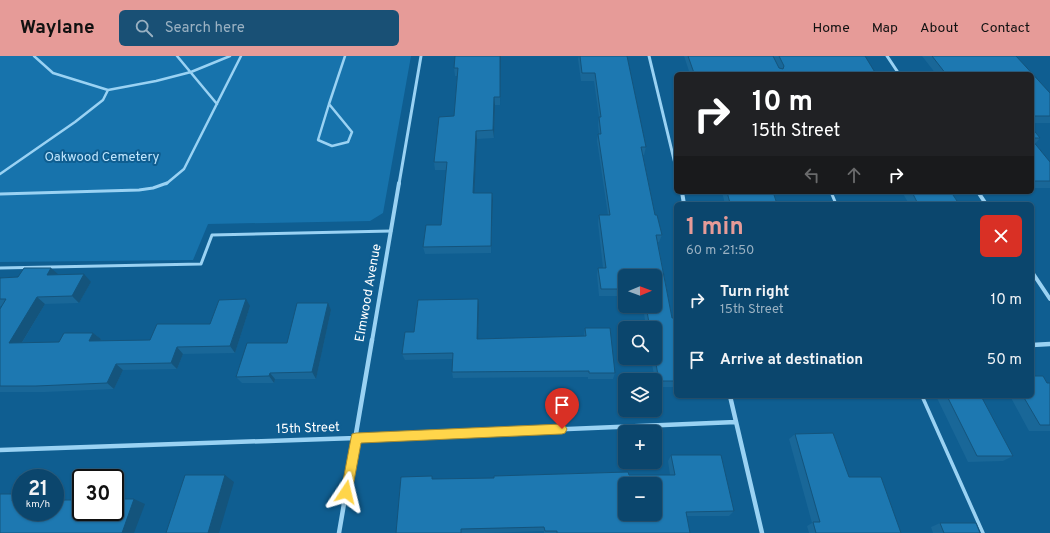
<!DOCTYPE html>
<html lang="en">
<head>
<meta charset="utf-8">
<style>
  :root { --surface:#0b466d; --page:#195075; --text:#f1f3f6; --muted:#9ab1c2; --line:#2b5e80; --accent:#e69b98 }
  body { margin:0; font-family:Overpass,sans-serif; background:var(--page); color:var(--text); height:100vh; display:flex; flex-direction:column; font-size:15px; white-space:nowrap }
  * { box-sizing:border-box; margin:0 }
  p { font-size:13px; color:var(--muted) }
  .icon { flex:none; width:22px; height:22px; fill:none; stroke:currentColor; stroke-width:2; stroke-linecap:round; stroke-linejoin:round }
  .map { position:relative; flex:1; overflow:hidden }
  .panel { position:absolute; left:674px; top:146px; width:360px; height:196px; display:flex; flex-direction:column; background:var(--surface); border-radius:6px; box-shadow:0 1px 3px #0004,0 0 0 1px var(--line) }
  .panel>* { flex:none }
  .guide { position:absolute; left:674px; top:16px; width:360px; height:122px; border-radius:6px; box-shadow:0 1px 3px #0004,0 0 0 1px var(--line); background:#202124; color:#fff; overflow:hidden }
  .needle { width:26px; rotate:89deg }
  .fabs { position:absolute; left:618px; top:213px; display:grid; gap:8px }
  .fabs a { display:grid; place-items:center; width:44px; height:44px; border-radius:6px; background:var(--surface); box-shadow:0 1px 3px #0004,0 0 0 1px var(--line); font-size:20px }
  .speed { position:absolute; left:12px; top:413px; display:flex; gap:8px; font-size:20px; font-weight:700; text-align:center }
  .speed>* { display:grid; place-content:center; width:52px; height:52px; border-radius:50%; background:var(--surface); box-shadow:0 1px 3px #0004,0 0 0 1px var(--line); line-height:1 }
  .speed small { font-size:10px; font-weight:400 }
  .speed .limit { border:2px solid #111; border-radius:6px; background:#fff; color:#111 }
  .pin { position:absolute; display:grid; place-items:center; width:34px; height:34px; color:#fff; margin:-41px -17px; border-radius:50% 50% 50% 0; rotate:-45deg; box-shadow:0 0 4px #0007 }
  .pin .icon { rotate:45deg }
  .me { position:absolute; width:44px; margin:-22px; rotate:10deg; stroke-linejoin:round; filter:drop-shadow(0 0 3px #0008) }
  .turn { display:flex; align-items:center; gap:14px; height:84px; padding:0 12px; font-size:18px }
  .turn .icon { width:52px; height:52px; stroke-width:2.5 }
  .turn b { display:block; font-size:28px; line-height:34px }
  .lanes { display:flex; align-items:center; height:38px; padding:0 12px; background:#0003; justify-content:center; gap:20px; direction:ltr }
  .lanes .off { opacity:.35 }
  .round { display:grid; place-items:center; flex:none; width:42px; height:42px; border-radius:6px; background:var(--page) }
  .summary { display:flex; align-items:center; justify-content:space-between; height:68px; padding:0 12px }
  h1 { font-size:24px; font-weight:700; line-height:30px; color:var(--accent) }
  ul { padding:0; list-style:none }
  li { display:flex; align-items:center; gap:12px; height:60px; padding:0 12px }
  li div { flex:1 }
  li b { display:block; font-size:15px }
  li em { font-style:normal }
  header { display:flex; align-items:center; gap:24px; box-sizing:border-box; height:56px; padding:0 20px; background:var(--accent); color:#111 }
  header strong { font-size:19px }
  nav { display:flex; gap:22px; margin-inline-start:auto; font-size:14px }
  .search { width:280px; height:36px; background:var(--page); display:flex; align-items:center; gap:10px; box-sizing:border-box; padding:0 14px; border-radius:6px; color:var(--muted); font-size:15px }
  .map>svg:first-child { display:block }
  .green { fill:#1773ac }
  .lines { fill:none; stroke-linecap:round; stroke-linejoin:round }
  .lane-far2 { stroke:#9ad2f3; stroke-width:2.5 }
  .lane-far1 { stroke:#9ad2f3; stroke-width:3 }
  .lane { stroke:#9ad2f3; stroke-width:3.5 }
  .street-far2 { stroke:#9ad2f3; stroke-width:3 }
  .street-far1 { stroke:#9ad2f3; stroke-width:4 }
  .street { stroke:#9ad2f3; stroke-width:4.5 }
  .wall { fill:#196798 }
  .shaded-wall { fill:#14547c }
  .building { fill:#1d78b1; stroke:#14547c; fill-rule:evenodd }
  .route { fill:#ffd54a; stroke:#a68a30 }
  .labels { text-anchor:middle; dominant-baseline:central; stroke-width:4; stroke-linejoin:round; paint-order:stroke }
  .park-label { font-size:13px; fill:#c2e7fe; stroke:#0f5e91 }
  .street-label { font-size:13px; fill:#fff; stroke:#0f5e91 }
</style>
</head>
<body>
<header>
<strong>Waylane</strong>
<div class="search"><svg class="icon" aria-label="search" viewBox="0 0 24 24"><circle cx="10" cy="10" r="6"/><path d="M15 15l6 6"/></svg>Search here</div>
<nav><a>Home</a><a>Map</a><a>About</a><a>Contact</a></nav>
</header>
<div class="map">
<svg width="1050" height="477" viewBox="0 0 1050 477">
  <rect width="100%" height="100%" fill="#0f5e91"/>
  <path class="green" d="M0,0H411L383,157L370,165L208,168L193,204L0,206Z"/>
  <g class="lines">
    <path class="lane-far2" d="M34,0L53,17L108,34L156,25L191,16L230,0
      M177,0L217,48
      M329,48L352,76L348,86L332,90L318,84Z
      M329,48L345,0
      M0,118L75,66L103,44L108,34
      M166,128L184,113L241,0"/>
    <path class="lane-far1" d="M831,136L836,148
      M0,138L139,134L153,132L167,127
      M0,212L201,208L212,179L391,175"/>
    <path class="lane" d="M922,340L983,477"/>
    <path class="street-far2" d="M649,0L676,112
      M887,0L899,18
      M399,128L421,0"/>
    <path class="street-far1" d="M682,136L684,148
      M978,136L986,148
      M1032,216L1050,243
      M372,285L399,127"/>
    <path class="street" d="M1032,289L1050,288
      M730,340L762,477
      M0,394L356,382L736,366
      M339,477L372,284"/>
  </g>
  <path class="wall" d="M501,0L500,49H495L494,82L477,83L474,137H492L493,144L491,197L425,198L423,191L441,169L446,114H435L434,106L454,60L457,20H455L454,12Z
    M579,0H627L646,91L644,99H643L655,159L662,179L659,186H658L672,262H676V331H656L651,302H655V272H646L643,250H655V220H625V240H599L597,219L598,212H603L598,167L599,159H608L597,85L598,78H599L598,69L599,61L594,25H581L578,3Z
    M684,0H865L876,18H690Z
    M922,0H1016L1050,37V67H1032V18H936Z
    M1032,72L1040,82L1035,88L1050,106V132H1032Z
    M722,136H773L777,148H725Z
    M902,136H951L959,148H909Z
    M59,219L91,226L79,247L45,248L22,287L59,286L93,277L101,283L100,285L150,284L210,268L250,250L235,297L183,298L177,313L123,314L114,333L45,336H0V253L1,250H0V222L18,221Z
    M479,250L478,283L584,280L585,272L615,317L613,323H588V321L453,322L452,316L453,303L405,304L402,298L414,276Z
    M331,254L316,323H275L274,327H242L236,321L287,287Z
    M1047,327H1050V375H1029L1010,340H1032Z
    M936,340H981L1013,400L1003,405L968,406Z
    M795,378L849,421L901,477H809L807,470L812,467L789,383Z
    M671,399L734,455L729,460H687L690,477H544V475L484,477H396L433,423L670,419L668,405Z
    M940,467L980,477H933L931,471Z"/>
  <path class="shaded-wall" d="M500,0H501L500,49Z
    M494,41L495,49L494,82L493,74Z
    M476,75L477,83L474,145L473,137Z
    M492,137L493,144L491,197V190Z
    M51,212L59,219H47Z
    M84,218L91,226L79,247L72,240Z
    M37,241L45,248L18,293L9,287Z
    M246,243L250,250L235,297L230,290Z
    M478,243L479,250L478,289L477,283Z
    M328,247L331,254L316,323L312,316Z
    M93,277L101,283L97,291L89,285Z
    M177,291L183,298L177,313L171,307Z
    M116,308L123,314L114,333L107,327Z
    M270,317L275,323L274,327L269,320Z
    M225,419L234,426L219,477H208Z
    M16,438L21,440V449L12,445Z
    M134,443L145,448L134,477H122Z"/>
  <path class="building" d="M455,0H500V41H494L493,74L476,75L473,137H492L491,190L423,191L426,169H441L447,106H434L439,61L454,60L458,12H454Z
    M580,0H627L646,91H641L655,159H657L662,179H656L672,262H676V325H659L655,302V272H650L646,250H655V220H625V233H601L598,212H606L599,159H610L598,78H601L599,61H601L595,17H582Z
    M688,0H773L779,12L783,13L784,10L779,0H865L876,18H693V17H694Z
    M932,0H1016L1050,37V60H1032V18H946Z
    M1032,72L1040,82H1032Z
    M1032,84L1050,106V125H1032Z
    M727,136H773L777,148H726V147H730Z
    M912,136H951L959,148H918Z
    M24,212H51L47,219L84,218L72,240L37,241L9,287L59,286L64,277H93L89,285L150,284L157,268H210L219,244L246,243L230,290L177,291L171,307L116,308L107,327L36,330H0V253L6,243H0V222L18,221Z
    M478,243L477,283L586,280L585,272H610L615,317H589V315L452,316L453,297L402,298L405,276H414L418,244Z
    M297,247H328L312,316L270,317L269,320L236,321L247,287H287Z
    M1032,320H1043L1047,327H1050V369H1040L1023,340H1032Z
    M947,340H981L1013,400H977Z
    M833,377L849,421H881L901,477H816L813,466H820L795,378Z
    M671,399H721L734,455L686,456L690,477H557V475H545L544,471L461,473V477H396L401,421L432,420V423L494,422V420L628,416L629,419H675ZM625,428H655V458H625Z
    M185,419H225L208,477H166Z
    M0,438H16L12,445H21V456H55V444H81V456H115V443H134L122,477H0Z
    M940,467H976L980,477H944Z"/>
  <path class="route" d="M562,368L565,370L567,373L565,377L562,378L361,387L352,436L350,440L346,442L342,440L341,436L351,382L352,378L356,377Z"/>
  <g class="labels">
    <g class="park-label">
      <text x="102" y="102">Oakwood Cemetery</text>
    </g>
    <g class="street-label">
      <text transform="translate(369 237) rotate(-80)">Elmwood Avenue</text>
      <text transform="translate(308 373) rotate(-2)">15th Street</text>
    </g>
  </g>
</svg>
<div class="fabs">
<a><svg class="needle" viewBox="-14 -14 28 28"><path d="M0-13l5 13h-10z" fill="#e53935"/><path d="M0 13l5-13h-10z" fill="#9ab1c2"/></svg></a>
<a><svg class="icon" aria-label="search" viewBox="0 0 24 24"><circle cx="10" cy="10" r="6"/><path d="M15 15l6 6"/></svg></a>
<a><svg class="icon" aria-label="layers" viewBox="0 0 24 24"><path d="M12 4l9 5-9 5-9-5zM3 14l9 5 9-5"/></svg></a>
<a>+</a>
<a>−</a>
</div>
<div class="speed"><div>21<small>km/h</small></div><div class="limit">30</div></div>
<div class="pin" style="left:562px;top:373px;background:#d93025"><svg class="icon" aria-label="arrive" viewBox="0 0 24 24"><path d="M6 21V4h12l-3 4 3 4H6"/></svg></div>
<svg class="me" style="left:346px;top:436px" viewBox="-20 -20 40 40"><path d="M0-17L14 15 0 8-14 15z" fill="#ffd54a" stroke="#fff" stroke-width="4"/></svg>
<div class="guide">
<div class="turn"><svg class="icon" aria-label="right" viewBox="0 0 24 24"><path d="M7 20v-9h11M14 6l5 5-5 5"/></svg><div><b>10 m</b>15th Street</div></div>
<div class="lanes"><svg class="icon off" aria-label="left" viewBox="0 0 24 24"><path d="M17 20v-9H6M10 6l-5 5 5 5"/></svg><svg class="icon off" aria-label="ahead" viewBox="0 0 24 24"><path d="M12 20V5M6 11l6-6 6 6"/></svg><svg class="icon" aria-label="right" viewBox="0 0 24 24"><path d="M7 20v-9h11M14 6l5 5-5 5"/></svg></div>
</div>
<section class="panel">
<div class="summary"><div><h1>1 min</h1><p>60 m · 21:50</p></div><a class="round" style="background:#d93025;color:#fff"><svg class="icon" aria-label="close" viewBox="0 0 24 24"><path d="M6 6l12 12M18 6L6 18"/></svg></a></div>
<ul>
<li><svg class="icon" aria-label="right" viewBox="0 0 24 24"><path d="M7 20v-9h11M14 6l5 5-5 5"/></svg><div><b>Turn right</b><p>15th Street</p></div><em>10 m</em></li>
<li><svg class="icon" aria-label="arrive" viewBox="0 0 24 24"><path d="M6 21V4h12l-3 4 3 4H6"/></svg><div><b>Arrive at destination</b></div><em>50 m</em></li>
</ul>
</section>
</div>
</body>
</html>
